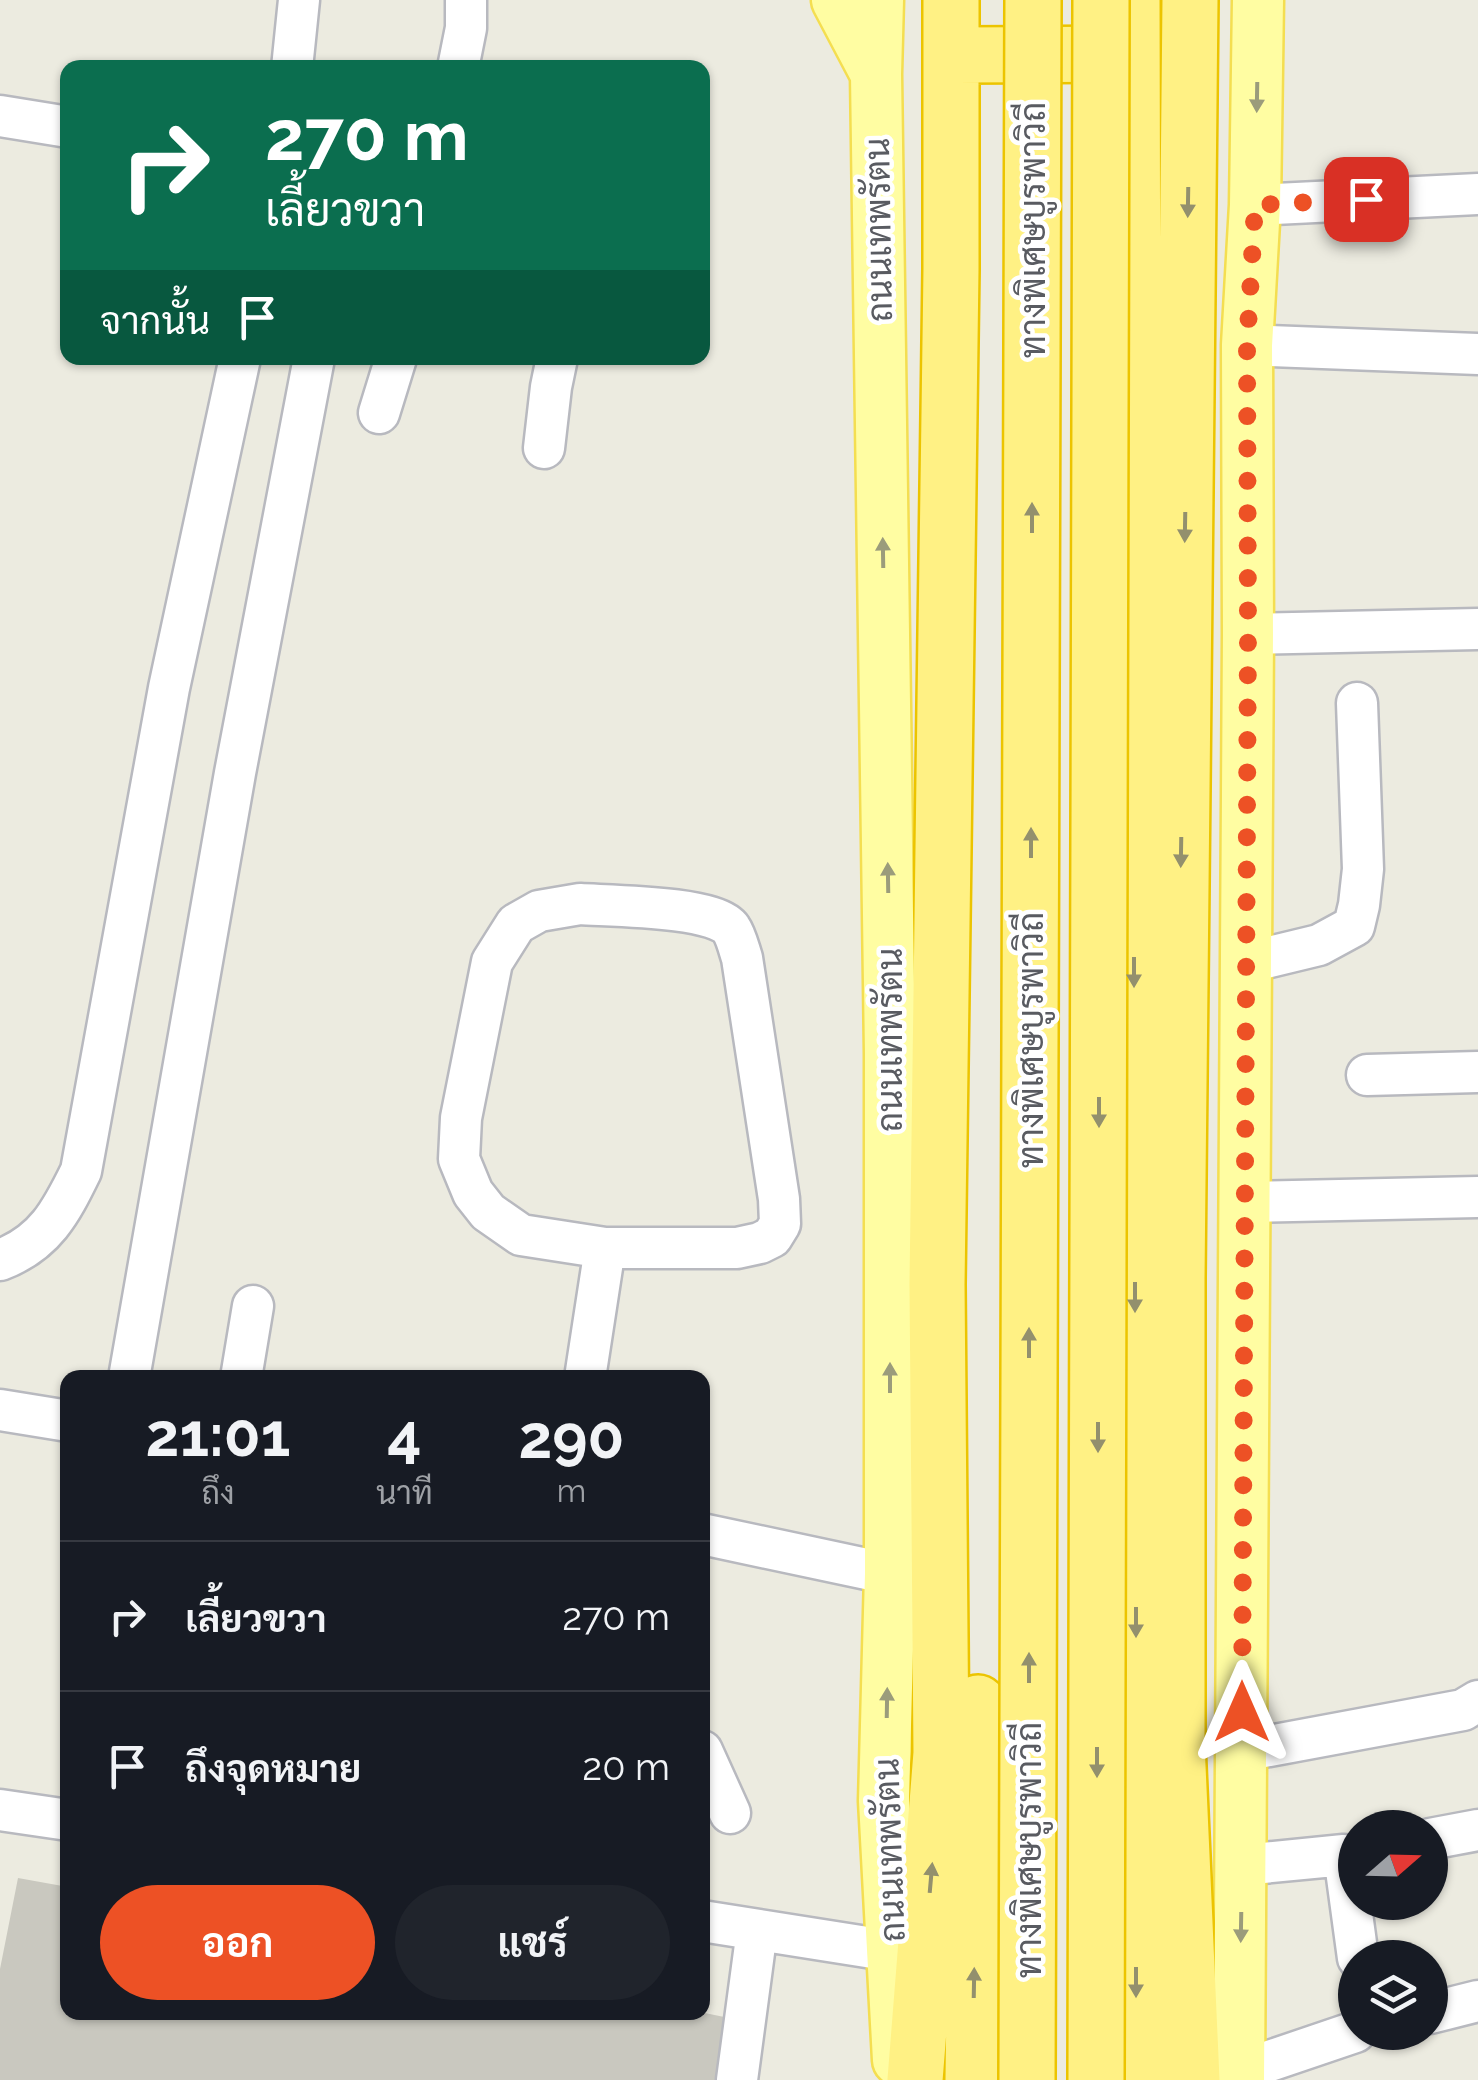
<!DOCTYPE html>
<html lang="th">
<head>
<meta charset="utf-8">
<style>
  :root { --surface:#171b24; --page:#20242c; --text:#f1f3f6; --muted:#9ea1a6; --line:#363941; --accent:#ed5125 }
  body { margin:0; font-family:Raleway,Sarabun,sans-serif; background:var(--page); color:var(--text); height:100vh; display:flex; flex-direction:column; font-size:38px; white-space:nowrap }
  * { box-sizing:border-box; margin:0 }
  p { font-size:32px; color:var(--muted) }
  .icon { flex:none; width:55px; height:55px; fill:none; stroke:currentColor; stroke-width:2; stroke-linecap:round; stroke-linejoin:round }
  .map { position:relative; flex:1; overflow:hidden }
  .sheet { position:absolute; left:60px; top:1370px; width:650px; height:650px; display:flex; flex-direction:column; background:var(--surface); border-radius:20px; box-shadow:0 2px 8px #0004 }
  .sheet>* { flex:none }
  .guide { position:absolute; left:60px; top:60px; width:650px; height:305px; border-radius:20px; box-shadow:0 2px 8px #0004; background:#0b6e4f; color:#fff; overflow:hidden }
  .needle { width:65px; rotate:70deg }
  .tools { position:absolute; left:1338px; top:1810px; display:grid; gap:20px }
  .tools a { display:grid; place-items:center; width:110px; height:110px; border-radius:50%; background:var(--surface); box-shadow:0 2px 8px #0004; font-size:50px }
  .pin { position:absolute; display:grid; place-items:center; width:85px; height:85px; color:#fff; margin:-42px; border-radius:20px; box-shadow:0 5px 15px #0006 }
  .me { position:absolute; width:110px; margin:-55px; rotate:0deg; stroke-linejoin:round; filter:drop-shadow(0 0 8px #0008) }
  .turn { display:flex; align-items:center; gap:35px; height:210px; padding:0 40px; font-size:45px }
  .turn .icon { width:130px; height:130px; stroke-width:2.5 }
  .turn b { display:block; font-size:70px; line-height:85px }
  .then { display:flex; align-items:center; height:95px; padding:0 40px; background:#0003; gap:20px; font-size:38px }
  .eta { display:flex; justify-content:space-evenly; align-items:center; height:170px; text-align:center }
  .eta b { font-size:60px; font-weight:700; line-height:70px }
  .primary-button { display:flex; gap:20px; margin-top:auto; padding:20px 40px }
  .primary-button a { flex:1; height:115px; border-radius:60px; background:var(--accent); color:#fff; font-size:40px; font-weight:700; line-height:115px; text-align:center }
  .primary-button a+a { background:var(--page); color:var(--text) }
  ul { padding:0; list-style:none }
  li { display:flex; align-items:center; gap:30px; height:150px; padding:0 40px; border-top:2px solid var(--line) }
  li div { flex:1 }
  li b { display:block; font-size:38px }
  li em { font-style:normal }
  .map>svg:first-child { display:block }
  .building { fill:#c9c8bf }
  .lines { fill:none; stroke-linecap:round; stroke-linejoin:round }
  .minor-casing { stroke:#b8b9bf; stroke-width:45 }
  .major-casing { stroke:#f4de51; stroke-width:55 }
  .highway-casing { stroke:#ecc400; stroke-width:60 }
  .minor { stroke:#fff; stroke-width:40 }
  .major { stroke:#fffda2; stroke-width:50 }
  .highway { stroke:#fff184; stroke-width:55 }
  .highway-bridge-casing { stroke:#ecc400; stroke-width:60; stroke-linecap:butt }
  .highway-bridge { stroke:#fff184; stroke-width:55 }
  .oneway { fill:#9b9c7b }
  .oneway2 { fill:#93906d }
  .route { stroke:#ed5125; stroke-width:18; stroke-dasharray:0 32.4 }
  .labels { text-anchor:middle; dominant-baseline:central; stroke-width:9; stroke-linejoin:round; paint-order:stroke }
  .street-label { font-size:35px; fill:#595b61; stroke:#fff }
</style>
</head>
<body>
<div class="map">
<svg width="1478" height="2080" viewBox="0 0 1478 2080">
  <rect width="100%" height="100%" fill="#ecebe0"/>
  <path class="building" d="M18,1878L68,1887V2012H700L729,2018L717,2080H0V1969Z"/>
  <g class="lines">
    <defs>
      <path id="minor" d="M292,68L299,0
        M458,68L466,28V0
        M0,116L68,127
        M1255,205L1478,194
        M1247,345L1478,354
        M379,413L396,358
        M544,448L551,387L557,358
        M1248,634L1478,629
        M580,904C609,906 716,906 731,929C736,936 739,949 742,958L779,1199L780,1224L772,1237L760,1243L737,1248H605L521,1235L488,1212L473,1193L459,1159L461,1118L492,962L516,924L539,911Z
        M1245,963L1319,945L1354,926L1359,905L1363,869L1357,703
        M1367,1075L1478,1072
        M1244,1202L1478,1197
        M0,1260C45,1243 61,1212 81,1171L169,688L240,358
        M129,1378L235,773L314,358
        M241,1378L253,1306
        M585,1378L605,1248
        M0,1410L68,1421
        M702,1534L890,1574
        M702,1751L730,1813
        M1242,1751L1463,1710L1478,1701
        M0,1810L68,1820
        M1430,1839L1478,1830
        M1242,1865L1344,1855L1358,1958
        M702,1921L892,1951
        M1430,2013L1478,2001
        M1240,2071L1355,2032
        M737,2080L757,1930"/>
      <path id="major" d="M837,0L876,74
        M878,0L876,74L890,1054V1574L884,1801L898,2060
        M1239,2080L1248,634L1247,345L1255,205L1258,0"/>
      <path id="highway" d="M1132,0L1137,2080
        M1190,0L1177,1278V1744L1192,2080
        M954,55L1132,54
        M915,2080L941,1753L937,1284L951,269V0
        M973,2080L978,1703"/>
    </defs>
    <use href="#minor" class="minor-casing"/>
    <use href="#major" class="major-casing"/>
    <use href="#highway" class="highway-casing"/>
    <use href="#minor" class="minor"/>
    <use href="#major" class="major"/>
    <use href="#highway" class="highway"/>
    <defs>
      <path id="highway-bridge" d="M1027,2080L1033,0
        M1096,2080L1101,0"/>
    </defs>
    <use href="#highway-bridge" class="highway-bridge-casing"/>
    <use href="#highway-bridge" class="highway-bridge"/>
  </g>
  <defs><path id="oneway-solid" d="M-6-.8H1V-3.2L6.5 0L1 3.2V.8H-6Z" transform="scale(2.5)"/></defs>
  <g class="oneway">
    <use href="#oneway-solid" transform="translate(1257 97) rotate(91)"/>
    <use href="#oneway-solid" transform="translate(883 553) rotate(-91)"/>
    <use href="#oneway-solid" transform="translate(888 878) rotate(-91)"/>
    <use href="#oneway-solid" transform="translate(890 1378) rotate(-90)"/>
    <use href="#oneway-solid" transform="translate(887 1703) rotate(-89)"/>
    <use href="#oneway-solid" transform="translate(1241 1927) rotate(91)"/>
  </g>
  <g class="oneway2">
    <use href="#oneway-solid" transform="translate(1188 202) rotate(91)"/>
    <use href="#oneway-solid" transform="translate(1032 518) rotate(-90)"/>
    <use href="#oneway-solid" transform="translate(1185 527) rotate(91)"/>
    <use href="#oneway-solid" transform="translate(1031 843) rotate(-90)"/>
    <use href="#oneway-solid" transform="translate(1181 852) rotate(91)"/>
    <use href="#oneway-solid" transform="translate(1134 972) rotate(90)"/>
    <use href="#oneway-solid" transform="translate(1099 1112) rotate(90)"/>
    <use href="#oneway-solid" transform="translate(1135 1297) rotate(90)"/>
    <use href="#oneway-solid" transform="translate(1029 1343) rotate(-90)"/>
    <use href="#oneway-solid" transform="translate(1098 1437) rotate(90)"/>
    <use href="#oneway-solid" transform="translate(1136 1622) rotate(90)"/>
    <use href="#oneway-solid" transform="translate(1029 1668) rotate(-90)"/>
    <use href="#oneway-solid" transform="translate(1097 1762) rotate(90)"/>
    <use href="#oneway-solid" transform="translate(931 1878) rotate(-85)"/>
    <use href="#oneway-solid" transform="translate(1136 1982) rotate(90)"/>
    <use href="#oneway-solid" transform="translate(974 1983) rotate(-89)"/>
  </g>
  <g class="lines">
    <path class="route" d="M1242,1712L1248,634L1247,346L1255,205L1366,199"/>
  </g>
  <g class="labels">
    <g class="street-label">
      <text transform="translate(878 230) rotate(-91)">ถนนเทพรัตน</text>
      <text transform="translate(1032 230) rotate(-90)">ทางพิเศษบูรพาวิถี</text>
      <text transform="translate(889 1040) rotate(-90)">ถนนเทพรัตน</text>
      <text transform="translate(1030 1040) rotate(-90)">ทางพิเศษบูรพาวิถี</text>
      <text transform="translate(889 1850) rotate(-92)">ถนนเทพรัตน</text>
      <text transform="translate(1028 1850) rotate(-90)">ทางพิเศษบูรพาวิถี</text>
    </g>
  </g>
</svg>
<div class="tools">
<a><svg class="needle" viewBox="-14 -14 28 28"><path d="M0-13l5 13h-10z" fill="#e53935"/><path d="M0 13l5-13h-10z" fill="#9ea1a6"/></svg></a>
<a><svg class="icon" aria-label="layers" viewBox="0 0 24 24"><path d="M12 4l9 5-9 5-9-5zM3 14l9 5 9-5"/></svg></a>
</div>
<div class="pin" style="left:1366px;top:199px;background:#d93025"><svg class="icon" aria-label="arrive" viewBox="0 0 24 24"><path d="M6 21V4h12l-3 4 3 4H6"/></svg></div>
<svg class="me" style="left:1242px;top:1712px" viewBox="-20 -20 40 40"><path d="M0-17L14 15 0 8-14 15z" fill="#ed5125" stroke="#fff" stroke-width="4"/></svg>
<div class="guide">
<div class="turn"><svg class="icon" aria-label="right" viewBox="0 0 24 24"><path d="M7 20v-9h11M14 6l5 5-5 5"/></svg><div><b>270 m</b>เลี้ยวขวา</div></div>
<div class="then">จากนั้น<svg class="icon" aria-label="arrive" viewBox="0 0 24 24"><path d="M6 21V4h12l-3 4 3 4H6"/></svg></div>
</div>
<section class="sheet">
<div class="eta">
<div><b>21:01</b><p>ถึง</p></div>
<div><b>4</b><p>นาที</p></div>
<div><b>290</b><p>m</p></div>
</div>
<ul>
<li><svg class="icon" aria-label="right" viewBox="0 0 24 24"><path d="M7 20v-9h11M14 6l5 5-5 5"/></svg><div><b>เลี้ยวขวา</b></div><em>270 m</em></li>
<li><svg class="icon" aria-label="arrive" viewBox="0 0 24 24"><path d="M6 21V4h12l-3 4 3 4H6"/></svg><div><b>ถึงจุดหมาย</b></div><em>20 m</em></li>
</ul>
<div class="primary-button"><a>ออก</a><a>แชร์</a></div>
</section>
</div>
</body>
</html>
